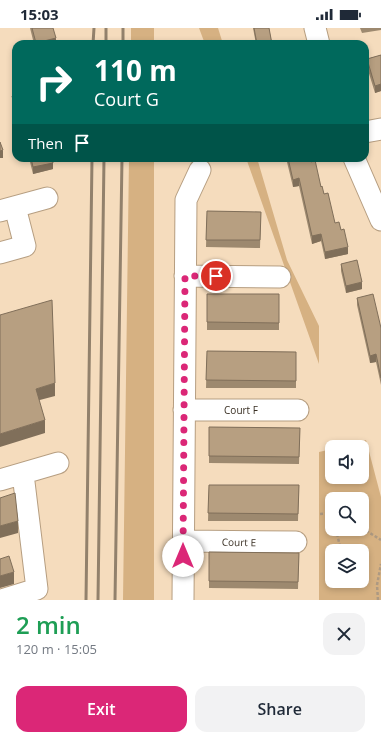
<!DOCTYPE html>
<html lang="en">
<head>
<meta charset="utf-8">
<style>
  :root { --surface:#fff; --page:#f2f2f3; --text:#1f2937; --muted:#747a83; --accent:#db2777 }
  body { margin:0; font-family:"Open Sans",sans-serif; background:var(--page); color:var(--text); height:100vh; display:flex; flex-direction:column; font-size:15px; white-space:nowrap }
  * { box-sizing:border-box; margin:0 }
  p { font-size:13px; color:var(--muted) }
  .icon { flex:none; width:22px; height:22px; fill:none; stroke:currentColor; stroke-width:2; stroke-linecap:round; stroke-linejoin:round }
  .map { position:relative; height:572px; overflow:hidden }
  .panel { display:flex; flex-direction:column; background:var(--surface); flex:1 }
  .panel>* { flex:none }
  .hud { position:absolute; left:12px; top:12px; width:357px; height:122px; border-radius:12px; box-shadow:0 2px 6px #0003; background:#00695c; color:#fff; overflow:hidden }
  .fabs { position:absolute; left:325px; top:412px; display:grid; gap:8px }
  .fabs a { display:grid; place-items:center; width:44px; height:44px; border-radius:8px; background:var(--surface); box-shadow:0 2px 6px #0003; font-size:20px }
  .pin { position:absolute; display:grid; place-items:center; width:34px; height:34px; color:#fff; margin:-17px; border:2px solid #fff; border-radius:50%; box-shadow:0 1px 4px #0007 }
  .me { position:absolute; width:44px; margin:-22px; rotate:0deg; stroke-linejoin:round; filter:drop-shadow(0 0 3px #0008) }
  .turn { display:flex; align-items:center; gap:14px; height:84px; padding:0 16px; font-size:18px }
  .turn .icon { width:52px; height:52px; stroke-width:2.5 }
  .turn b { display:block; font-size:28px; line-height:34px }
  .then { display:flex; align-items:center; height:38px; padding:0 16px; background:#0003; gap:8px; font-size:15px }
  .round { display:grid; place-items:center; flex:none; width:42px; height:42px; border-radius:12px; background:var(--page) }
  .summary { display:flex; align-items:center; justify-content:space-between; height:68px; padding:0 16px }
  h1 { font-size:24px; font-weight:600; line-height:30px; color:#1e9e55 }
  .button { display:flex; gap:8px; margin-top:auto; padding:8px 16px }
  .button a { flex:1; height:46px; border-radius:12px; background:var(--accent); color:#fff; font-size:16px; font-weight:600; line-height:46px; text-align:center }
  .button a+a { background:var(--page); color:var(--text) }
  .status { display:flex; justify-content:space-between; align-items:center; height:28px; padding:0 20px; background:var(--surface); direction:ltr }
  .status svg { height:11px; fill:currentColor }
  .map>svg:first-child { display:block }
  .green { fill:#d6b182; fill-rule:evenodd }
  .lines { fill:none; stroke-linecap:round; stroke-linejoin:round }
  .minor-casing { stroke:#b69e81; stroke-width:23 }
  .path { stroke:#ad9982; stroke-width:2.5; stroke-dasharray:3 2; stroke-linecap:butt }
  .minor { stroke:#fff; stroke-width:21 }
  .rail { stroke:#92816c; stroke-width:3 }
  .wall { fill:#9d896f }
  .shaded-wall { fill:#806f5a }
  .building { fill:#b79f81; stroke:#806f5a }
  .route { stroke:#db2777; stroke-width:7; stroke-dasharray:0 12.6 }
  .labels { text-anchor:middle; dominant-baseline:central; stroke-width:4; stroke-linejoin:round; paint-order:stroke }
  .street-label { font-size:10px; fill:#382e22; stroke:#fff }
</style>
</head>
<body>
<div class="status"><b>15:03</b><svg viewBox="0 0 49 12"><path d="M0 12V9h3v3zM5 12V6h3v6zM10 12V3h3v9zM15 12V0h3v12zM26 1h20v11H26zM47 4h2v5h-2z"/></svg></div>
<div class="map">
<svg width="381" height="572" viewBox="0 0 381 572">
  <rect width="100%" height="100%" fill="#f5dcbd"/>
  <path class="green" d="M131,0H154V16H131Z
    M199,0H218L223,16H205Z
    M129,130H154V572H123Z
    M246,130H257L287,232L319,298V336Z
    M366,412L381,469V572H319V424L332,421V449H362V419H339ZM332,471H362V501H332ZM332,523H362V553H332Z"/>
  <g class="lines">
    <defs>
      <path id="minor" d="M315,0L319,16
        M365,104L381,101
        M354,130L381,192
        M0,183L47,170
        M0,225L25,218L15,179
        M185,248L280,249
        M184,382H298
        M0,452L58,435
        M183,513L296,514
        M2,572L37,561L23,446
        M183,572L186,172L200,142"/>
    </defs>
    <use href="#minor" class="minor-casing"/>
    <path class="path" d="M320,486L332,485
      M362,500L381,512
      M336,501L341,523
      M328,544H332
      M378,572L377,557L381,536"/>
    <use href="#minor" class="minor"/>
    <path class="rail" d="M93,16L94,0
      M106,16V0
      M123,16V0
      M86,572L92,130
      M98,572L104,130
      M115,572L122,130"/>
  </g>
  <path class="wall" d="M30,0H53L56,16H34Z
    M253,0H269L272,16H256Z
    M360,0H381V2L362,5Z
    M381,27V63L375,65L367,39V31Z
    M12,68H16V89L12,75Z
    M29,130H52L53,141L33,146Z
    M286,130H310L335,195L341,202L348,226L325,231L321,213L312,216L299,158L293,159Z
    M207,183L261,184L260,220L206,219Z
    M341,236L362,261L346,265L341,243Z
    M207,266H279V302H207Z
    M357,270L381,300V357L376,334L370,335L357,277Z
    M207,323L296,324V360H206Z
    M209,399L300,400L299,436L209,435Z
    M209,457H299L298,493H208Z
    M209,524L299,525L298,561L209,560Z"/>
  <path class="shaded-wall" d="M56,10V16H36V15Z
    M381,56V63L375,65V58Z
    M3,122V130H0V123Z
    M53,135V141L33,146V139Z
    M299,150V158L293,159V152Z
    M321,206V213L312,216V208Z
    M348,219V226L325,231V224Z
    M362,254V261L346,265V258Z
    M376,326V334L370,335V328Z
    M55,355V368L36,373V361Z
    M45,392V405L0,419V406Z
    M18,493V505L0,510V498Z
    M14,544V556L0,560V548Z"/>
  <path class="building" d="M32,0H53L56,10L36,15Z
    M254,0H269L272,16H257Z
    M381,27V56L375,58L367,31Z
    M12,68H16V83Z
    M0,114L3,122L0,123Z
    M31,130H52L53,135L33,139Z
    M288,130H310L311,134L315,132L321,159L322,158L324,166L328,165L335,195L339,194L341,202L344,201L348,219L325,224L321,206L312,208L299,150L293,152Z
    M207,183L261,184L260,212H206Z
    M357,232L362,254L346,258L341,236Z
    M207,266H279V295L207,294Z
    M373,266L381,300V350L376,326L370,328L357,270Z
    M52,272L55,355L36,361L45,392L0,406V287Z
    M207,323L296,324V353L206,352Z
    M209,399L300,400L299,429L209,428Z
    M209,457H299L298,486L208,485Z
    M15,465L18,493L0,498V470Z
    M209,524L299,525L298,554L209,553Z
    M9,528L14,544L0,548V531Z"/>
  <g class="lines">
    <path class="route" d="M183,528L185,248H216"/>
  </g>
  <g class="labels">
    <g class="street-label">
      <text x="241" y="382">Court F</text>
      <text transform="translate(239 514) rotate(1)">Court E</text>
    </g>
  </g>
</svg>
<div class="fabs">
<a><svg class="icon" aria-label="sound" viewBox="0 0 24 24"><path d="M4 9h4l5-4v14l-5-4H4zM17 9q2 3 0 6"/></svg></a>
<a><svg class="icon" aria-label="search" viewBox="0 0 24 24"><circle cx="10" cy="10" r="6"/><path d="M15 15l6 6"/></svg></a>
<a><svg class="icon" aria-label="layers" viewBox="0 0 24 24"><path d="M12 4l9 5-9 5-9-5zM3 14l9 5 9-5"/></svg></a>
</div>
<div class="pin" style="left:216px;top:248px;background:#d93025"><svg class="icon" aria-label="arrive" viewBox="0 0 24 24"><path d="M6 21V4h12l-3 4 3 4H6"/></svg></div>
<svg class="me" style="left:183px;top:528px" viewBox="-20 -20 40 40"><circle r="19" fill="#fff"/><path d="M0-13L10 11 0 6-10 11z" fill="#db2777"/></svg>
<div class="hud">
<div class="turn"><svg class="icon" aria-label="right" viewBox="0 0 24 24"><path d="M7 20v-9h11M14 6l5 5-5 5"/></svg><div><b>110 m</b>Court G</div></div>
<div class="then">Then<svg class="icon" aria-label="arrive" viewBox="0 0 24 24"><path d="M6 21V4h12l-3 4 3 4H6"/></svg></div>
</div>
</div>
<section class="panel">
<div class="summary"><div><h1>2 min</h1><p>120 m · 15:05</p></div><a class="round"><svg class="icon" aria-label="close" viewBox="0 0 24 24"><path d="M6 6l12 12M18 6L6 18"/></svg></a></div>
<div class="button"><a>Exit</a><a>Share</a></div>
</section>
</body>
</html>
